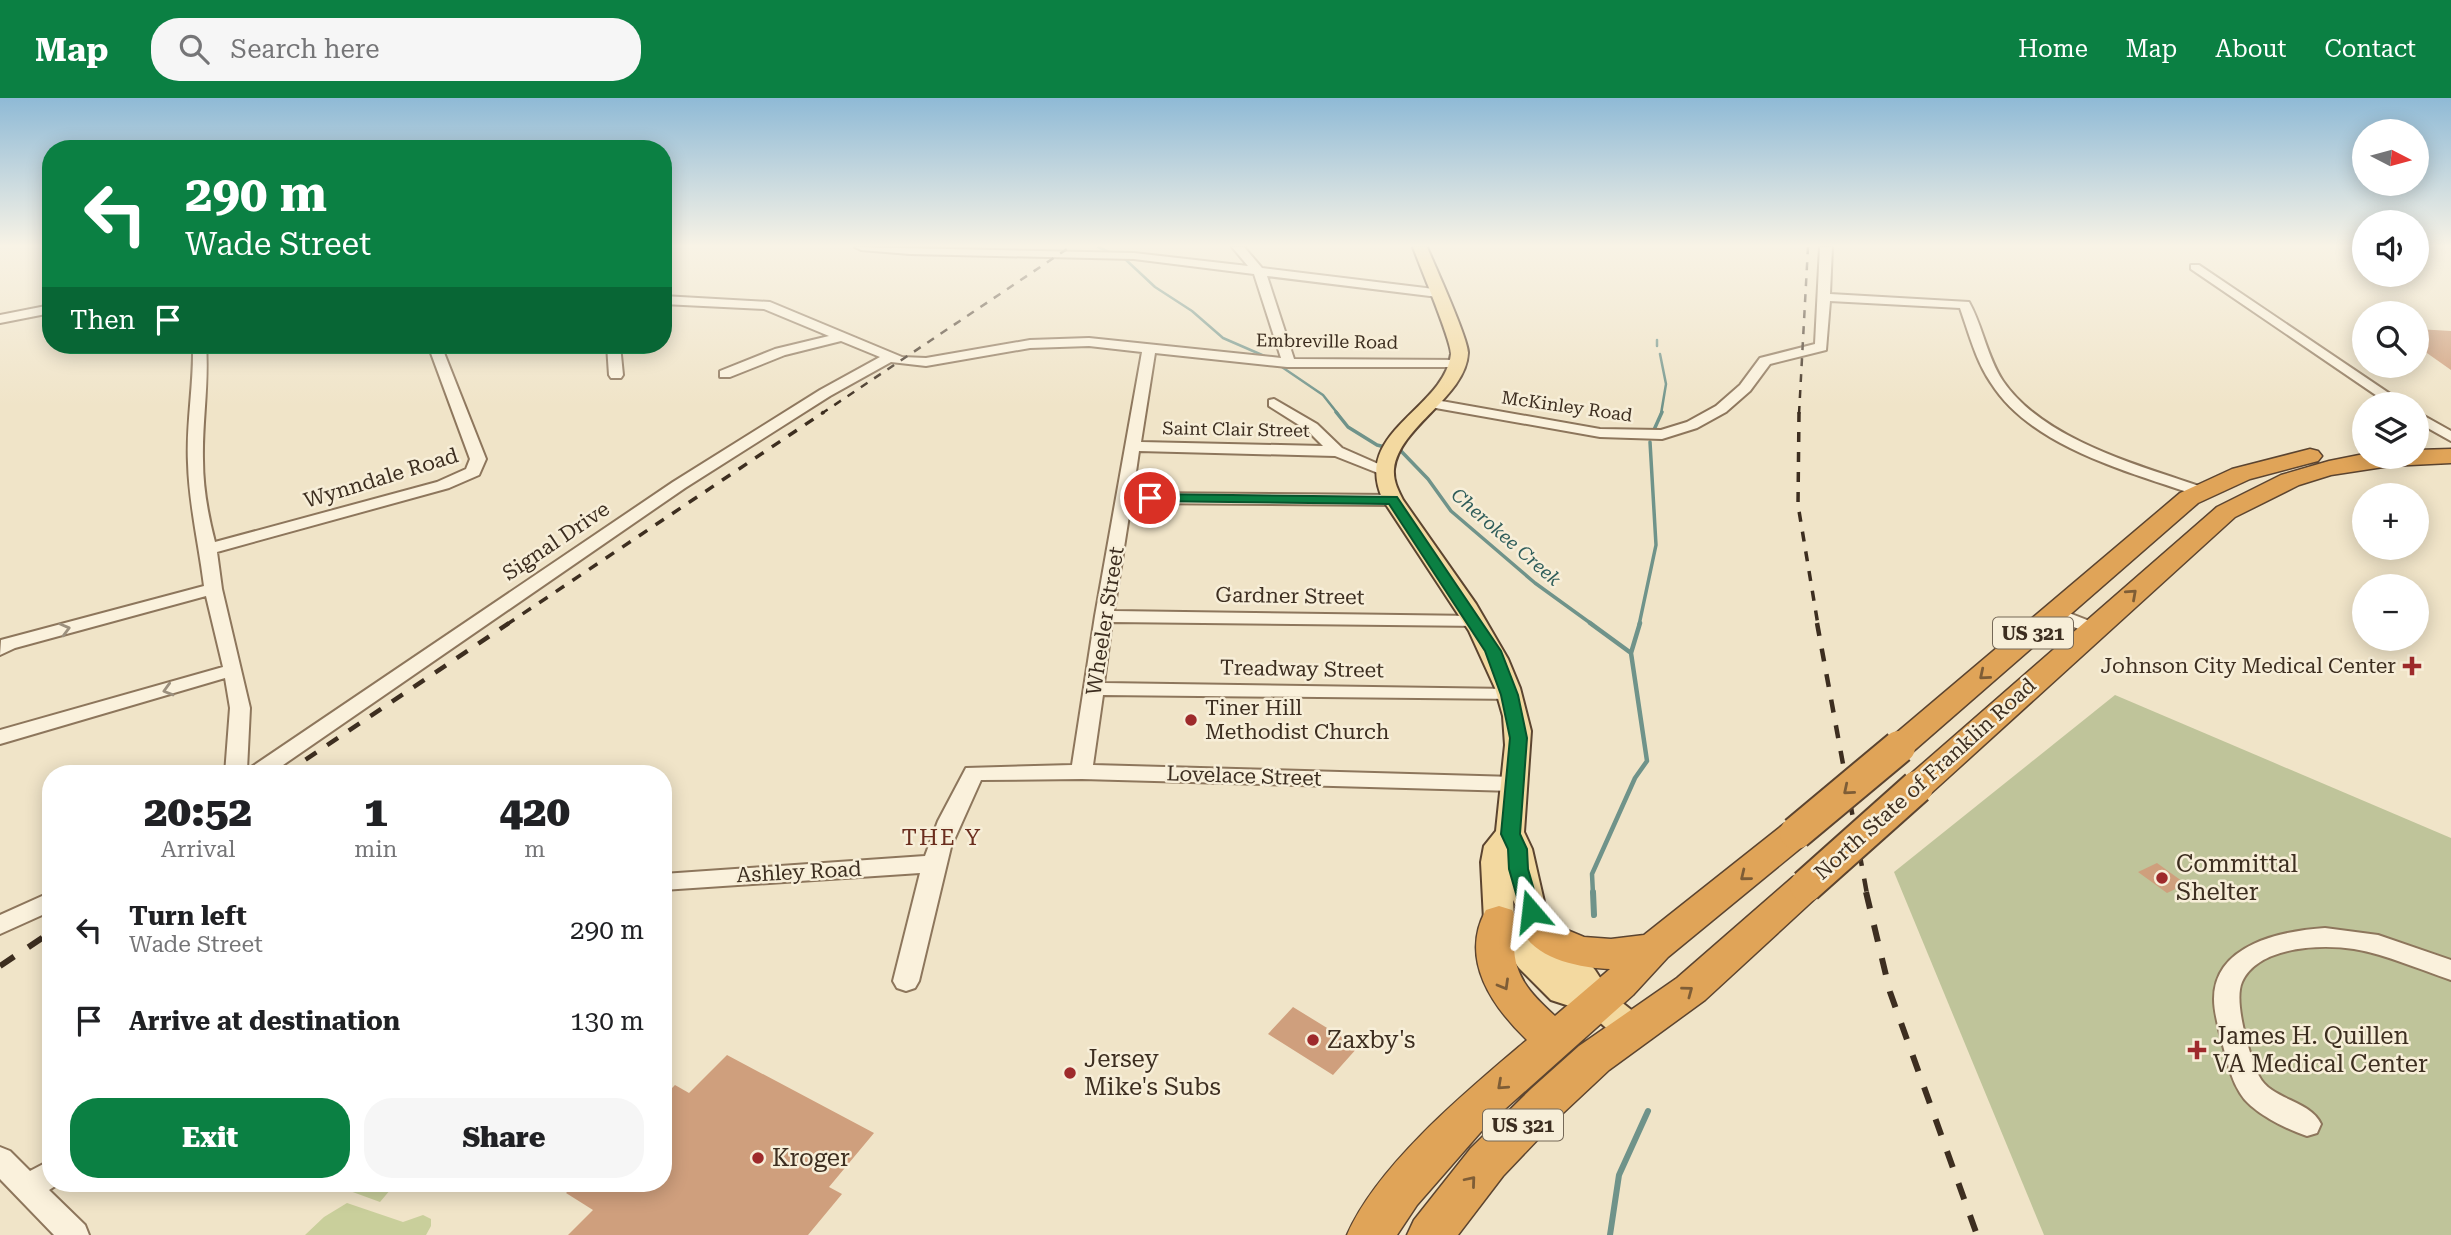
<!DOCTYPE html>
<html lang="en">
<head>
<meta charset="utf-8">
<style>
  :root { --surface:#fff; --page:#f6f6f6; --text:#202124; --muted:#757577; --accent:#0b8043 }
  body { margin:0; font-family:"Roboto Serif",serif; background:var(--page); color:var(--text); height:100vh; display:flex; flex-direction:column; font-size:26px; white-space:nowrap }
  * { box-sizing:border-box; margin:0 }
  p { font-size:23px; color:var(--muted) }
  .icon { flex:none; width:38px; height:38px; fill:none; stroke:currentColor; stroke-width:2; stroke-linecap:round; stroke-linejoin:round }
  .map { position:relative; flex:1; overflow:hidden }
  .drawer { position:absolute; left:42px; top:667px; width:630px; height:427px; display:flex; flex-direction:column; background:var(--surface); border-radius:28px; box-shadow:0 4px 18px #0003 }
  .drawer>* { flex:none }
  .banner { position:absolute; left:42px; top:42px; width:630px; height:214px; border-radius:28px; box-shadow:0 4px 18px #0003; background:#0b8043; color:#fff; overflow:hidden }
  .needle { width:46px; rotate:96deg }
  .fabs { position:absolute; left:2352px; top:21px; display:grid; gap:14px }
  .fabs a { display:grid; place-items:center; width:77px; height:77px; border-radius:50%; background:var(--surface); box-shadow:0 4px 18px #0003; font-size:35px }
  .pin { position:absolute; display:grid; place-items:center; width:60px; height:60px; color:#fff; margin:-30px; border:4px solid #fff; border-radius:50%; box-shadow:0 2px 7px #0007 }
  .me { position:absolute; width:77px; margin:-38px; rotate:343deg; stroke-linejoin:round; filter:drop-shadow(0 0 5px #0008) }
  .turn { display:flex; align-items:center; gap:24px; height:147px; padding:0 28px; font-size:32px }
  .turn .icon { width:91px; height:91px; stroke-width:2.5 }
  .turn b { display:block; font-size:49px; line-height:60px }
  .then { display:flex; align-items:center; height:66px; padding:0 28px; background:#0003; gap:14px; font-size:26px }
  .eta { display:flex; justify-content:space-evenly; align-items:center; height:119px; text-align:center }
  .eta b { font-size:42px; font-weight:800; line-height:49px }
  .primary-button { display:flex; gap:14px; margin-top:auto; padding:14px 28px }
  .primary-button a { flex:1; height:80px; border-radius:28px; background:var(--accent); color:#fff; font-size:28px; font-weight:800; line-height:80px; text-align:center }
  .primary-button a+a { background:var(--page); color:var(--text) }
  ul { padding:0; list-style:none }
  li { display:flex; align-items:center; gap:21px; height:91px; padding:0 28px }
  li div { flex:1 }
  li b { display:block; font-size:26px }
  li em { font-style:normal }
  header { display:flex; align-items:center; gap:42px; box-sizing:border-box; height:98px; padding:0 35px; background:var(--accent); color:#fff }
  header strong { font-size:33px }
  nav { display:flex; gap:38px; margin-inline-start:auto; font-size:24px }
  .search { width:490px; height:63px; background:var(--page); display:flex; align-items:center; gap:18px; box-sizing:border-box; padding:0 24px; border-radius:28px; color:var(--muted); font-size:26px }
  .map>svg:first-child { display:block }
  .green { fill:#c9cf9b }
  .cemetery { fill:#bfc49a }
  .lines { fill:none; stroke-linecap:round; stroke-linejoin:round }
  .stream-far3 { stroke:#6f938a; stroke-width:2.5 }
  .stream-far2 { stroke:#6f938a; stroke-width:3.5 }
  .stream-far1 { stroke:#6f938a; stroke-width:4.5 }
  .stream { stroke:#6f938a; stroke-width:6 }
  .building { fill:#cf9f7d }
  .minor-casing { stroke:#8d765c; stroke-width:4 }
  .major-casing { stroke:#5b4430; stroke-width:4 }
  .highway-casing { stroke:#5b4430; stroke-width:3 }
  .minor { fill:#faf1dc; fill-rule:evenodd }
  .major { fill:#f3d9a0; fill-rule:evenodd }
  .highway { fill:#e0a458; fill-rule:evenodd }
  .rail-far3 { stroke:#3d2e20; stroke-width:2.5; stroke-dasharray:8 8; stroke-linecap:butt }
  .rail-far2 { stroke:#3d2e20; stroke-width:3.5; stroke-dasharray:10 10; stroke-linecap:butt }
  .rail-far1 { stroke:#3d2e20; stroke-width:4.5; stroke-dasharray:13 13; stroke-linecap:butt }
  .rail { stroke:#3d2e20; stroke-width:6; stroke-dasharray:17 17; stroke-linecap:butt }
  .highway-bridge-casing { stroke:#5b4430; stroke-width:36; stroke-linecap:butt }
  .highway-bridge { stroke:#e0a458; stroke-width:32 }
  .oneway { stroke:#7e5d36 }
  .oneway2 { stroke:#9c907e }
  .route { fill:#0b8043; stroke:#07532c; stroke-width:2 }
  .poi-dot { fill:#9e2a2b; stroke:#f7eed8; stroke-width:2.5 }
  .labels { text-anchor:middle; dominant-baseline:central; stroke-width:5; stroke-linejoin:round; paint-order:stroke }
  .far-street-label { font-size:18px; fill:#3d2e20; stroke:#f7eed8 }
  .far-water-label { font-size:19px; font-style:italic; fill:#2f5d5a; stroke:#f7eed8 }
  .shield { fill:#f7eed8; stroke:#756857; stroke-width:2 }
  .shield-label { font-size:19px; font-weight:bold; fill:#3d2e20 }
  .street-label { font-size:21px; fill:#3d2e20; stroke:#f7eed8 }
  .poi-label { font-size:21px; fill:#3d2e20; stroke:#f7eed8; text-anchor:end }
  .neighbourhood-label { font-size:23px; letter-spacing:2px; fill:#6b2e1e; stroke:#f7eed8 }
  .near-poi-label { font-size:24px; fill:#3d2e20; stroke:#f7eed8; text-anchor:start }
</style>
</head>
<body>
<header>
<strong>Map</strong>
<div class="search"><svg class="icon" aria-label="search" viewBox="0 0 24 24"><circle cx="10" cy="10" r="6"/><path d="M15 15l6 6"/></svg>Search here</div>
<nav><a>Home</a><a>Map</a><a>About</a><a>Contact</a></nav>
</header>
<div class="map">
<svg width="2451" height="1137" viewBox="0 0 2451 1137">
  <rect width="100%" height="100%" fill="#f0e4c8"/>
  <path class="green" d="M328,1085H396L380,1104Z
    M347,1105L403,1124L423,1117L431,1121V1128L426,1137H305L324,1119Z"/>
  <path class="cemetery" d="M2115,597L2451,740V1137H2044L1894,774Z"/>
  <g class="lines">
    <path class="stream-far3" d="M1098,149L1125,161L1155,189L1192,213L1223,240L1269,260
      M1657,242V248
      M1660,256L1666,286L1661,316
      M1276,265L1323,297L1338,316"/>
    <path class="stream-far2" d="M1336,314L1348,329L1377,347L1401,353L1428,381L1451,413L1535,485L1593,527
      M1653,334L1662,314
      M1639,527L1656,447L1650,344"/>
    <path class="stream-far1" d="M1590,525L1631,555
      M1593,796L1592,776L1635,680L1647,663L1631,555L1640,525"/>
    <path class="stream" d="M1593,794L1594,817
      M1610,1137L1619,1077L1648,1013"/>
  </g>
  <path class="building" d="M2417,231L2451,233V272L2417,248Z
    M2157,765L2186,786L2167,795L2138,774Z
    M1293,909L1358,949L1333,977L1268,936Z
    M727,957L874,1035L829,1089L842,1096L808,1137H568L593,1112L566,1095L576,1085H663V999L675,987L689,995Z"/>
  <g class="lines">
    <defs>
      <path id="minor" d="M855,149L1134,155L1248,168L1232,149H1244L1262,170L1442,192L1444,195L1438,199L1267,178L1294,261L1462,262L1464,265L1457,269H1287L1155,255L1141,344L1323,348L1307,332L1269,308V302L1274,301L1317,326L1342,350L1392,372L1384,377L1378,375L1335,358L1139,353L1133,395L1393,397L1401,402L1393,407L1131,405L1114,513L1475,518L1482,520L1484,524L1482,528L1112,524L1104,585L1510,591L1517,593L1520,597L1517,601L1103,597L1093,667L1514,679L1522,681L1525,686L1522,691L1514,693L1082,681L981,682L951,749L919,883L915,890L906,893L897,890L893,883L920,775L663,792V776L925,758L938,723L966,670L1072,667L1095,518L1142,254L1089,248L1030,250L926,268L891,264L830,298L685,390L270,676H225L230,610L225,580L0,646V632L223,569L206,498L15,550L0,557L1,542L204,488C199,447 189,407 188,365C186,326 194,286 193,247H206C209,286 202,324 203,362C203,391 208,417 215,444L437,384L466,371L470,361L428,247H441L486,361L479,377L449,390L217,454L222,491L250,610L247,672L673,384L820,292L880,259L841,243L785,257L730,279H720V273L775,251L829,238L764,211L663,206V198L770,204L902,259L926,260L1030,242L1089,240L1281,260L1254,176L1134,161L910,156L861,152Z
        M1820,149H1832L1830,196L1969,204C1983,229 1987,259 2003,283C2044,343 2142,368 2208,391L2210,394L2202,399L2196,397C2129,374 2031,349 1991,285C1976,263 1969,236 1960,210L1830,203L1826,252L1770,266L1750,293L1726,314L1697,330L1662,341L1600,339L1430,309L1423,305L1430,301L1600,331L1661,332L1687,324L1716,308L1740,287L1760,260L1815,246Z
        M2191,167H2199L2405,306H2389L2191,171Z
        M51,207V215L0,225V217Z
        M607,247H620L623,277L621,280H611L609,277Z
        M2417,314L2451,333V343L2417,324Z
        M2056,510L2100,527L2102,531L2093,537L2050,519L2047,515L2050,511Z
        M51,794V813L0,836V817Z
        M2325,830L2378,837L2451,862V882C2418,871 2388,857 2354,851C2321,846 2258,848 2242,884C2233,904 2250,959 2259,978C2271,1002 2310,1002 2321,1026L2317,1035L2307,1038C2286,1031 2251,1014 2240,995C2230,979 2227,961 2222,944C2219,930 2214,916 2214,901C2214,846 2282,833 2325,830Z
        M0,1049L10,1053L30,1073L51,1062V1085H60L49,1092L85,1127L89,1137H54L0,1081Z"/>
      <path id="major" d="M1413,149H1427C1434,166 1469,242 1468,255C1466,299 1399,328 1394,371C1393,383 1398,392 1403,402L1476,506L1508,561L1520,590L1531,633L1524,734L1532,751L1545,808L1556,827L1595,872L1610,895L1644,922L1649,932L1644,942L1632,946L1620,942L1588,914L1551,902L1519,870L1484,822L1481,764L1484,748L1496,733L1505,647L1503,618L1495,590L1469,533L1383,402C1351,333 1444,312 1451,256C1452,244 1419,166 1413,149ZM1513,802L1533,843L1514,819Z"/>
      <path id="highway" d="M2310,351L2318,353L2322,358L2318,363L2250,381L2198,405L1910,656L1899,659L1888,656L1883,649L1888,642L2180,395L2232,371Z
        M2451,351V365L2390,368L2331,377L2299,387L2235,419L1929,697L1917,700L1905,697L1900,689L1905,681L2217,409L2281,377L2329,363L2364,356V359H2417V352Z
        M1796,723L1808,726L1813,735L1808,744L1668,859L1633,897L1486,1028L1417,1107L1397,1137H1347C1378,1066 1468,992 1527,942C1492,908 1459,861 1486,812L1499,808L1512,812C1519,824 1515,831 1514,844C1513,878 1531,896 1555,918L1610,871C1582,870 1539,862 1524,836L1530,826L1543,822L1584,839L1611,841L1644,837L1784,726Z
        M1806,775L1819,779L1824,788L1819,797L1705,902L1609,972L1562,1016L1503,1078L1458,1137H1407L1414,1122L1471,1050L1532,990L1579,948L1677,880L1793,779Z"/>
    </defs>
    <use href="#minor" class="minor-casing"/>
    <use href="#major" class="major-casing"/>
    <use href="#highway" class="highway-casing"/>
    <use href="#minor" class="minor"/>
    <use href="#major" class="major"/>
    <use href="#highway" class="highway"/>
    <path class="rail-far3" d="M821,316L1070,149
      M1799,316L1808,149"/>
    <path class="rail-far2" d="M1799,314L1798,407L1818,527
      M506,527L824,314"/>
    <path class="rail-far1" d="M1817,525L1867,796
      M284,676L509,525"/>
    <path class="rail" d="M1866,794L1890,894L1977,1137
      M0,868L51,834"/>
    <defs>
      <path id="highway-bridge" d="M1796,735L1899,649
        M1806,788L1917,689"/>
    </defs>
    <use href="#highway-bridge" class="highway-bridge-casing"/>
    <use href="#highway-bridge" class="highway-bridge"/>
  </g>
  <defs><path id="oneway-chevron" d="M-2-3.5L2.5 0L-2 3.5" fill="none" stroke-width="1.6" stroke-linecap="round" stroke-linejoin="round" transform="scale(1.75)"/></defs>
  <g class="oneway">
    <use href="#oneway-chevron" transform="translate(2132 496) rotate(-42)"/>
    <use href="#oneway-chevron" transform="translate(1984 577) rotate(140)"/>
    <use href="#oneway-chevron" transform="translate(1848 692) rotate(140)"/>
    <use href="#oneway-chevron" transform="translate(1745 778) rotate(141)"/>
    <use href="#oneway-chevron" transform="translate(1504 887) rotate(60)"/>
    <use href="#oneway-chevron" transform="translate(1688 893) rotate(-37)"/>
    <use href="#oneway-chevron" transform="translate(1502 987) rotate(138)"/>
    <use href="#oneway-chevron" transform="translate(1471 1083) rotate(-50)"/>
  </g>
  <g class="oneway2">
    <use href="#oneway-chevron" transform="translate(65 531) rotate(-15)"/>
    <use href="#oneway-chevron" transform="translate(168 592) rotate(164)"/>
  </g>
  <linearGradient id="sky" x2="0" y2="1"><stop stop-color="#8fbad6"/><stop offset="0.48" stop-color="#f8f3e6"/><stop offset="1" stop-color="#f8f3e6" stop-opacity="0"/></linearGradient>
  <rect width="2451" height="308" fill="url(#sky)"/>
  <path class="route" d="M1150,396L1397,399L1501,553L1518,597L1527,640L1520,736L1527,751L1528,771L1540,813L1538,818L1531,820L1524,818L1521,813L1509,771L1508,751L1501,736L1510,640L1501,597L1485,553L1389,406L1145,403L1143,400Z"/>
  <g class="poi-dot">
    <path d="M2408.5 557.5h7v7h7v7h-7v7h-7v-7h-7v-7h7z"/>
    <circle cx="1191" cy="622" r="7"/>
    <circle cx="2162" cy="780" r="7"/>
    <circle cx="1313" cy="942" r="7"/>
    <path d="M2193.5 941.5h7v7h7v7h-7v7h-7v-7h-7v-7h7z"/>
    <circle cx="1070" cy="975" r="7"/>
    <circle cx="758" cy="1060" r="7"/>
  </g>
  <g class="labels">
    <g class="far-street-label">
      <text transform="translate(1327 243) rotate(1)">Embreville Road</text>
      <text transform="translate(1567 308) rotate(8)">McKinley Road</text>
      <text transform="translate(1236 331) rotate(1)">Saint Clair Street</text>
    </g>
    <g class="far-water-label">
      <text transform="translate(1506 439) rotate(41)">Cherokee Creek</text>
    </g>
    <g class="shield">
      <rect x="1993" y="519.5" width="80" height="31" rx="5"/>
      <rect x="1483" y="1011.5" width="80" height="31" rx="5"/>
    </g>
    <g class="shield-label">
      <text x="2033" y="535">US 321</text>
      <text x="1523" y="1027">US 321</text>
    </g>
    <g class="street-label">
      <text transform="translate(381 380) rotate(-17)">Wynndale Road</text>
      <text transform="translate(556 443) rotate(-34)">Signal Drive</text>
      <text transform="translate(1290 498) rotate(1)">Gardner Street</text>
      <text transform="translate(1105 523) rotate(-81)">Wheeler Street</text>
      <text transform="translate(1302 571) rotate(1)">Treadway Street</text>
      <text transform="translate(1244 678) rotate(2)">Lovelace Street</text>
      <text transform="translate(1925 681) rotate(-42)">North State of Franklin Road</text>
      <text transform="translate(799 774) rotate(-3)">Ashley Road</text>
    </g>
    <g class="poi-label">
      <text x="2396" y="568">Johnson City Medical Center</text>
      <text x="1205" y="610" text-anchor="start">Tiner Hill<tspan x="1205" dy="24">Methodist Church</tspan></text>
    </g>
    <g class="neighbourhood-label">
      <text x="942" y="739">THE Y</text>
    </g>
    <g class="near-poi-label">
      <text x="2176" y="766">Committal<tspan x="2176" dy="28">Shelter</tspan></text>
      <text x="2213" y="938">James H. Quillen<tspan x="2213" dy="28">VA Medical Center</tspan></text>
      <text x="1327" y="942">Zaxby's</text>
      <text x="1084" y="961">Jersey<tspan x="1084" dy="28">Mike's Subs</tspan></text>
      <text x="772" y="1060">Kroger</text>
    </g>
  </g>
</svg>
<div class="fabs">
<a><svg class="needle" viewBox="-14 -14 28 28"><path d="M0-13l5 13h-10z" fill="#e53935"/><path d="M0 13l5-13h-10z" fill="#757577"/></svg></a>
<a><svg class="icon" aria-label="sound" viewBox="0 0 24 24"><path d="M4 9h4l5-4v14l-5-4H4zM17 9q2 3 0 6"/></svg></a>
<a><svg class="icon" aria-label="search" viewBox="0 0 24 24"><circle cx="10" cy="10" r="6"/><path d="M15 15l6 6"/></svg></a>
<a><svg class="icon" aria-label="layers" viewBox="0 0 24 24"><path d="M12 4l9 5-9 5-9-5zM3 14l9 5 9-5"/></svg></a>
<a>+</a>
<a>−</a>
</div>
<div class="pin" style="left:1150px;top:400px;background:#d93025"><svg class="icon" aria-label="arrive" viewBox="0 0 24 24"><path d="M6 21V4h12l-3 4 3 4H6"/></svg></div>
<svg class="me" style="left:1531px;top:813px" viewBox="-20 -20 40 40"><path d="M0-17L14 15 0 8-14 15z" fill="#0b8043" stroke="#fff" stroke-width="4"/></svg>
<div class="banner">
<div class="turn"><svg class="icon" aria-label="left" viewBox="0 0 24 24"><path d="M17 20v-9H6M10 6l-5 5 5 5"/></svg><div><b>290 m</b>Wade Street</div></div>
<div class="then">Then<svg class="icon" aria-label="arrive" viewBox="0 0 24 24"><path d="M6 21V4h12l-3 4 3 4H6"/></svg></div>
</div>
<section class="drawer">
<div class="eta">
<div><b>20:52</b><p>Arrival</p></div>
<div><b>1</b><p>min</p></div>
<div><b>420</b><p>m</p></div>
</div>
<ul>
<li><svg class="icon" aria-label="left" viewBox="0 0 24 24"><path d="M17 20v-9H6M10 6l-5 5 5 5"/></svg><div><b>Turn left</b><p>Wade Street</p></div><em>290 m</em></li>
<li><svg class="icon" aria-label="arrive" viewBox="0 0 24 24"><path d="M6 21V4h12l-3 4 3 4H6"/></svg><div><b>Arrive at destination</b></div><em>130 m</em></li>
</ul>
<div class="primary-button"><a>Exit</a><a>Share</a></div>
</section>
</div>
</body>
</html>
